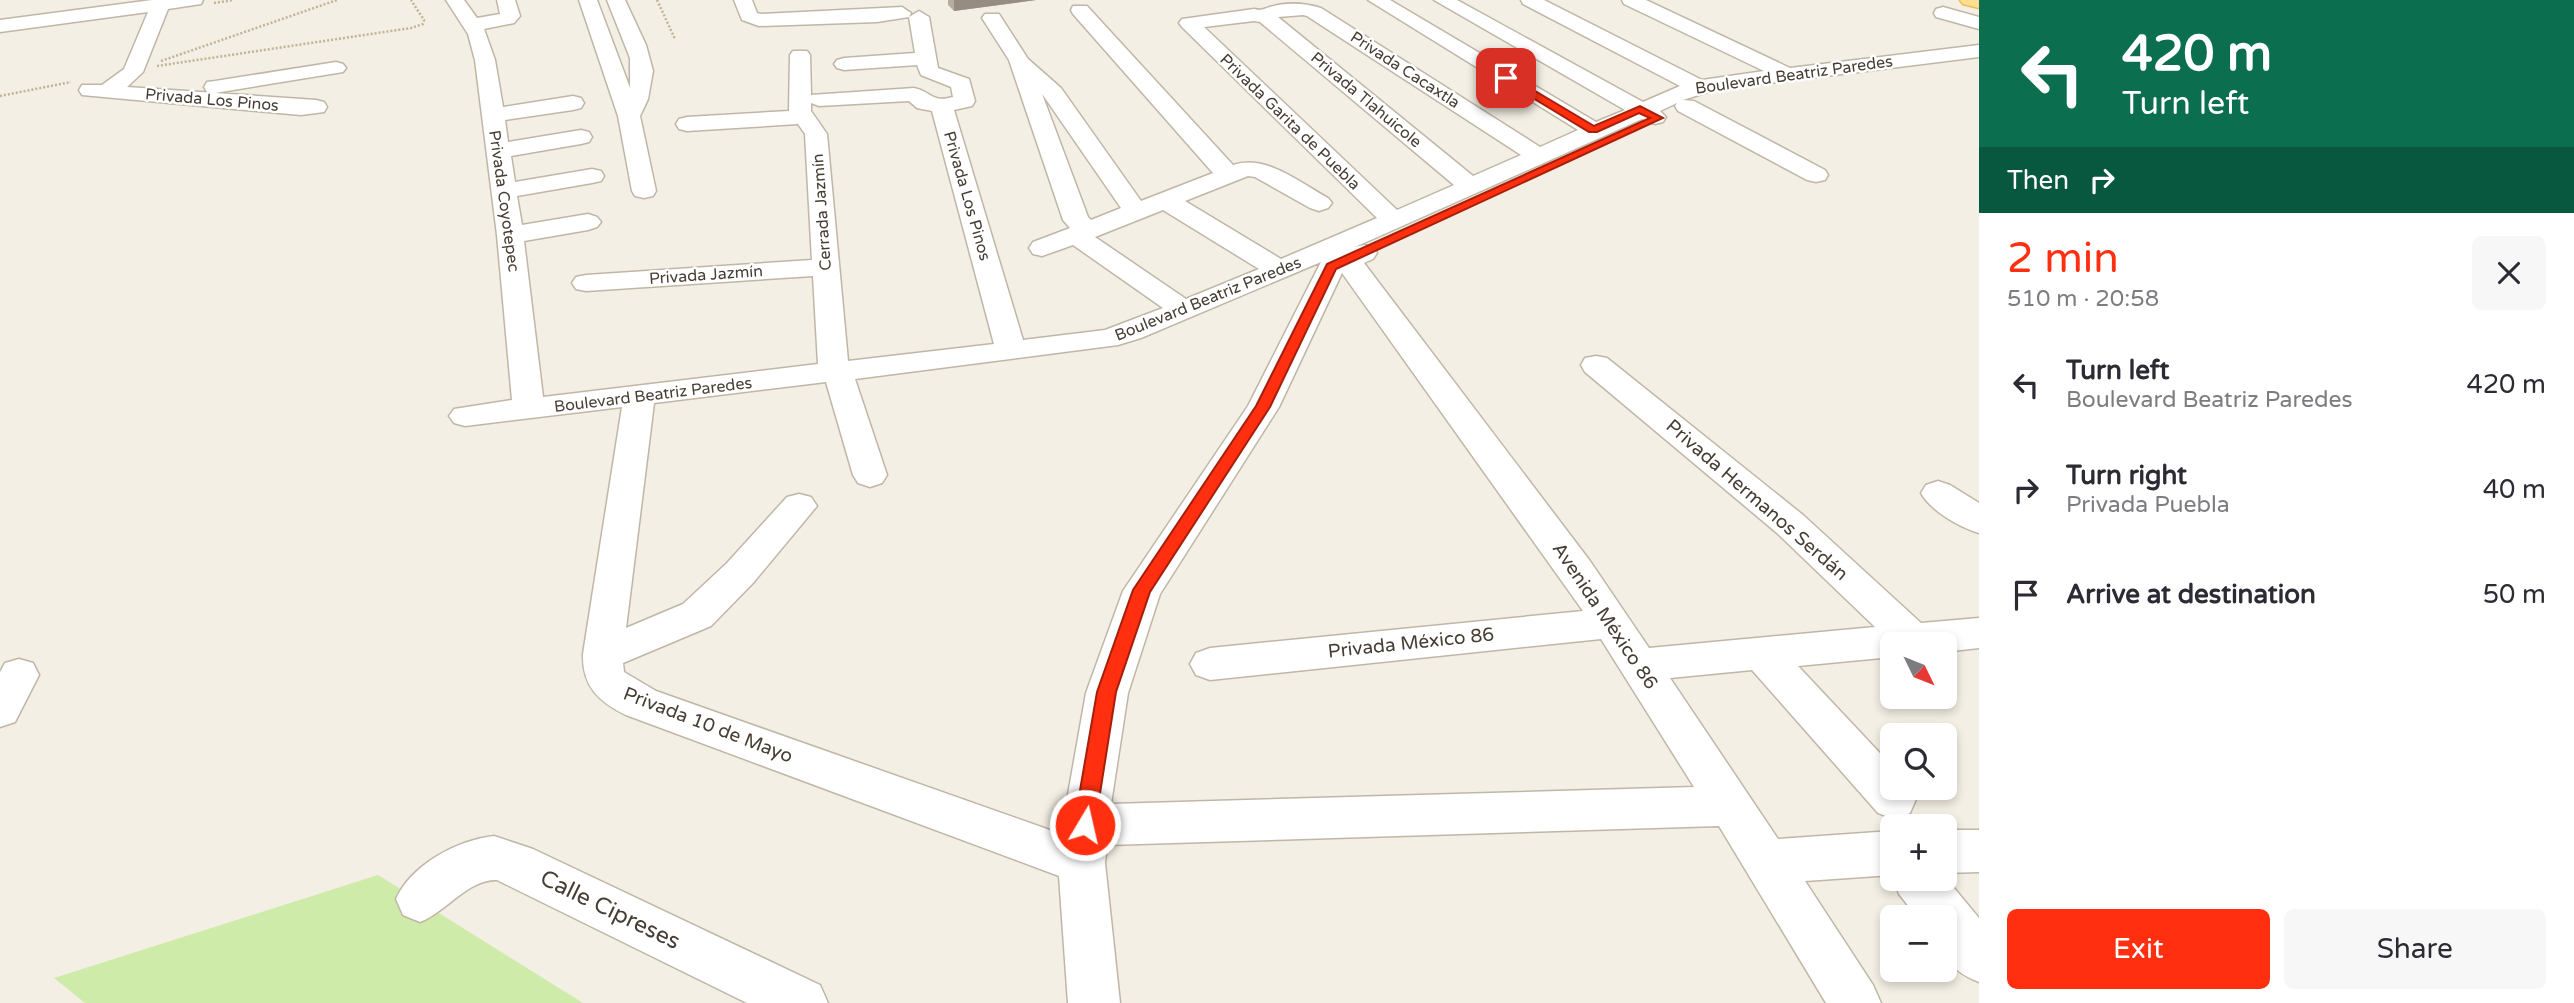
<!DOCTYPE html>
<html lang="en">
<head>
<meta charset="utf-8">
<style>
  :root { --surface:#fff; --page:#f7f7f7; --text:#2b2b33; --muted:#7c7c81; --accent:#ff2f10 }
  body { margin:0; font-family:"Varela Round",sans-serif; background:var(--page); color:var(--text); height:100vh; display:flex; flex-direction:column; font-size:26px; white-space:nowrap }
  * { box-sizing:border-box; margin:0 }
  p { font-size:23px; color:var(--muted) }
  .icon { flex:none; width:38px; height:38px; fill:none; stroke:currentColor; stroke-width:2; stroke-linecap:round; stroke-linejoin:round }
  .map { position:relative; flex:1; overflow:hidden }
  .drawer { display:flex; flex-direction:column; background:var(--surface); width:595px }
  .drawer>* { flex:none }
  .guide { background:#0b6e4f; color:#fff; overflow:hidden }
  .needle { width:46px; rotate:133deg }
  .controls { position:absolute; left:1880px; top:632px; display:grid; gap:14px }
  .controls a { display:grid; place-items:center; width:77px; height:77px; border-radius:10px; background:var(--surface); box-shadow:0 4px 10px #0003; font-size:35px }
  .pin { position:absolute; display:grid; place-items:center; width:60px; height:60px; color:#fff; margin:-30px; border-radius:14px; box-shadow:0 4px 10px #0006 }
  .me { position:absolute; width:77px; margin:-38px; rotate:9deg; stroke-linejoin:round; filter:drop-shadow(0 0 5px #0008) }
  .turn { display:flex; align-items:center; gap:24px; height:147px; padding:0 28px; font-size:32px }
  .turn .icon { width:91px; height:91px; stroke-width:2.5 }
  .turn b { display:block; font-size:49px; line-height:60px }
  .then { display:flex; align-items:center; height:66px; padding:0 28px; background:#0003; gap:14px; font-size:26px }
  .round { display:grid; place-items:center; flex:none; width:74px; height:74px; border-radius:10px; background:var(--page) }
  .headline { display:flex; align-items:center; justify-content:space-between; height:119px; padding:0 28px }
  h1 { font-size:42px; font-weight:600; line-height:52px; color:var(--accent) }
  .primary-button { display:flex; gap:14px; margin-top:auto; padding:14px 28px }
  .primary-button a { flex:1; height:80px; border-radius:10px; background:var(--accent); color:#fff; font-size:28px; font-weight:600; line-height:80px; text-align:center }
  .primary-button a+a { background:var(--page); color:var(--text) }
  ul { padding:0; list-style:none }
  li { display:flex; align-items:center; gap:21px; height:105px; padding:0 28px }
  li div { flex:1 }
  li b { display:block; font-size:26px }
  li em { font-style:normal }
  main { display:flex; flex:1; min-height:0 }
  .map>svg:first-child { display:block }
  .green { fill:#cfeba9 }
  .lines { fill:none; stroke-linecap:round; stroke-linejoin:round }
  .minor-casing { stroke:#c0b6a6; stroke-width:3 }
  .major-casing { stroke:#ecbd59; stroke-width:3 }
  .path { stroke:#c2b296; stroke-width:2.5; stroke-dasharray:2 2; stroke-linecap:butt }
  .minor { fill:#fff; fill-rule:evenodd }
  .major { fill:#ffde92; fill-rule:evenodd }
  .wall { fill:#b8ae9f }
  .shaded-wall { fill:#968d82 }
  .route { fill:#ff2f10; stroke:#a61f0a; stroke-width:2 }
  .labels { text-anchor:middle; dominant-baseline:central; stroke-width:5; stroke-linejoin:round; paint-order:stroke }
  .far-street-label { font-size:16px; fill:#463e34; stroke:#fff }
  .street-label { font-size:19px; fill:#463e34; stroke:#fff }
  .near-street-label { font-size:23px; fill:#463e34; stroke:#fff }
</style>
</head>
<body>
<main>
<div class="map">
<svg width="1979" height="1003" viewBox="0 0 1979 1003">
  <rect width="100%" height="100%" fill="#f3efe4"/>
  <path class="green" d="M378,875L583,1003H85L54,978Z"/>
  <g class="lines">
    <defs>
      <path id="minor" d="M152,0H203L201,4L168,9L143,72L127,87L316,100L324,102L327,107L324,112L301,115L82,95L79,90L82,85H102L124,69L148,12L0,32V20Z
        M446,0H464L477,18L500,14L497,0H515L520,16L514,23L484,29L495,60L503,107L573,96L581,98L584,103L581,108L573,110L505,120L508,142L581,130L589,132L592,137L589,142L581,144L511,156L515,182L592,169L601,171L604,176L601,181L592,183L517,196L522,225L588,214L597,217L601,222L597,227L588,230L524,241L543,397L818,364L813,276L586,291L576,289L572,283L576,277L586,275L812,260L805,134L798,124L687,131L679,129L676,124L679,119L687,117L789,111L790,55L793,51H807L810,55L811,95L914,88C932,92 932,103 953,97L951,87L921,75L917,65L844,70L837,68L834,64L837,60L844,58L915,53L909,17L919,11L929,17L938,68L969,79L975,101L972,106L954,110L1023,340L1105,330L1163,308L1073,245L1042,256L1033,254L1029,248L1033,242L1070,228L1063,220L1009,60L982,18L985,14H999L1028,59L1061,88L1141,201L1213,173L1073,14L1071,10L1073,6H1087L1233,165C1266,154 1299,182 1328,198L1332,203L1328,208L1319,211L1310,208L1255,177L1248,176L1185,201L1281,259L1377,218L1182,27L1179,23L1182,19L1254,9C1262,11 1263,9 1270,7C1286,2 1305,3 1321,8L1540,147L1578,130L1368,0H1390L1596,122L1625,110L1434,0H1457L1643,102L1680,86L1523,4L1521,0H1544L1702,80L1764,71L1624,4L1622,0H1646L1790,68L1979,45V57L1714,90L1683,100L1694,101L1825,170L1828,175L1825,180L1816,182L1807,180L1678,111L1675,106L1677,103L1660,111L1666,117L1663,122L1655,124L1642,119L1355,247L1364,245L1373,247L1377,253L1373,259L1364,263L1590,561L1649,648L1875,627L1777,533L1585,372L1581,365L1585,358L1596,356L1607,358L1803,515L1921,623L1979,618V648L1944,652V644H1892V657L1798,666L1892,766V788H1911L1916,799L1910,813L1894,819L1878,813L1752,670L1670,678L1778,839L1892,831V875L1805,881L1873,985L1881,1003H1826L1719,826L1107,845L1105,863L1120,1003H1068L1059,876L626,715C599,702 582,686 583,654L622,407L465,426L454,423L449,416L454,409L512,400L497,235L475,60L468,34ZM1303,15L1307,16L1521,155L1473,176L1278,17ZM1254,21L1260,22L1454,185L1397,210L1204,27ZM1042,94L1045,98L1121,208L1091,220L1088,217ZM909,101L917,108L932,111L994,344L848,361L827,134L811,111V103L819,106ZM1163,210L1259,269L1186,299L1095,237ZM1321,262L1248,406L1123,591L1086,693L1061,834L656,691L624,672L623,663L711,626L753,583L817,506L811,497L799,494L787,497L727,563L683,604L626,628L654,403L826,382L853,475L858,483L870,487L882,483L887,475L855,379L1118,345L1141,338ZM1342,273L1583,611L1210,648L1196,653L1190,664L1196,675L1210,680L1601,639L1694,787L1111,804L1128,693L1160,594L1279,407Z
        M579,0H597L630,88V58L607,0H625L646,45L653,71L648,99L640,116L656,191L653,196L644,198L635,196L632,191L618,116Z
        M734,0H752L757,13L761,14L902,7L911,13L909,17L877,22L759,26L742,20Z
        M1943,7L1979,17V29L1936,17L1934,13L1936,9Z
        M336,62L343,64L346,68L343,72L215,93L207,92L204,87L207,82L215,81Z
        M1938,481L1950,485L1979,503V533C1959,527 1931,511 1921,493L1926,485Z
        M19,659L33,663L39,675L15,722L0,727V672L5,663Z
        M1944,830H1979V872L1944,873Z
        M494,836L533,849L820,985L828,1003H747L497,880C468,879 446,912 420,922L403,915L396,899C411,865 457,840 494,836Z
        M1944,876L1979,918V982C1942,967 1944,953 1944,917H1917L1899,894L1893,878H1944Z"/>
      <path id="major" d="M1960,0H1979V8L1963,4Z"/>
    </defs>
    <use href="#minor" class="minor-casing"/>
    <use href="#major" class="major-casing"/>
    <path class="path" d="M657,0L675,39
      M214,3L234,0
      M161,61L337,0
      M157,66L411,28L423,24L424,20L411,0
      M0,96L71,82"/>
    <use href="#minor" class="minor"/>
    <use href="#major" class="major"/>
  </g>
  <path class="wall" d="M948,0H1036L954,11L948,5Z"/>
  <path class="shaded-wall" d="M954,0H1036L954,11Z"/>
  <path class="route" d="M1503,76H1510L1594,126L1640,106L1663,118L1336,269L1270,407L1150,592L1116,692L1095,825L1092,831L1085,834L1077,831L1074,825L1097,692L1133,590L1256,406L1327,264L1650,118L1639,113L1597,132H1589L1503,80Z"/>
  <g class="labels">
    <g class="far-street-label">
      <text transform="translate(1405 70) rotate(33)">Privada Cacaxtla</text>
      <text transform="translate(1794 75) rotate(-8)">Boulevard Beatriz Paredes</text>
      <text transform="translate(212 100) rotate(5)">Privada Los Pinos</text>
      <text transform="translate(1366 100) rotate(40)">Privada Tlahuicole</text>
      <text transform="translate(1290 122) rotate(44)">Privada Garita de Puebla</text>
      <text transform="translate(967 196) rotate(74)">Privada Los Pinos</text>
      <text transform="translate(504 201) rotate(82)">Privada Coyotepec</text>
      <text transform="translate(822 212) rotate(-94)">Cerrada Jazmín</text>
      <text transform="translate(706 275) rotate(-4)">Privada Jazmín</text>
      <text transform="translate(1208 299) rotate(-22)">Boulevard Beatriz Paredes</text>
      <text transform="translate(653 395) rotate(-7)">Boulevard Beatriz Paredes</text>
    </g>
    <g class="street-label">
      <text transform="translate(1757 500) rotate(41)">Privada Hermanos Serdán</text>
      <text transform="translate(1605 616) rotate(56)">Avenida México 86</text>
      <text transform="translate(1411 643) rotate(-6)">Privada México 86</text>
      <text transform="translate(708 725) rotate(21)">Privada 10 de Mayo</text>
    </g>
    <g class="near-street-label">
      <text transform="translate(610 910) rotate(26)">Calle Cipreses</text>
    </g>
  </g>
</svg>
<div class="controls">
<a><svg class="needle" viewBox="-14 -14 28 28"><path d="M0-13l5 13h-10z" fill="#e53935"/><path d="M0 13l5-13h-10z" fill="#7c7c81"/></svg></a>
<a><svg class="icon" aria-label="search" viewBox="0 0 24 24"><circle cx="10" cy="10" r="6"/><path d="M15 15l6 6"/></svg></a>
<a>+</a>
<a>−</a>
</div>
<div class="pin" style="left:1506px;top:78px;background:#d93025"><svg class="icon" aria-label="arrive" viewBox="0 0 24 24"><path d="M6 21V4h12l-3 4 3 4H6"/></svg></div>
<svg class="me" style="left:1085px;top:825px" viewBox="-20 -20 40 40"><circle r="17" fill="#ff2f10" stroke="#fff" stroke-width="3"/><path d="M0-11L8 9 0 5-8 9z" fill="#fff"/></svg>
</div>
<section class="drawer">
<div class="guide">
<div class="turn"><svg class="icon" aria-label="left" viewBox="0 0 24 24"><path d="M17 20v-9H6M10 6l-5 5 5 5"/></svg><div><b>420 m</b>Turn left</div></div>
<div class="then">Then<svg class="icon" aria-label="right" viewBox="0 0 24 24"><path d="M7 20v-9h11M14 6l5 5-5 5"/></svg></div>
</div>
<div class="headline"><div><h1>2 min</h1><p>510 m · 20:58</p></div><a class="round"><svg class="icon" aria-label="close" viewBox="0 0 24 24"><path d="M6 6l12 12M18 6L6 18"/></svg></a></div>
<ul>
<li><svg class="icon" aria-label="left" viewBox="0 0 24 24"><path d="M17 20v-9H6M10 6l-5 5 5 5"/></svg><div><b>Turn left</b><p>Boulevard Beatriz Paredes</p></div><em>420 m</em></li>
<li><svg class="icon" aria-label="right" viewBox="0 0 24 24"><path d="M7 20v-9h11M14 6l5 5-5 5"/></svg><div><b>Turn right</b><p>Privada Puebla</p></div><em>40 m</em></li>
<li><svg class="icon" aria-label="arrive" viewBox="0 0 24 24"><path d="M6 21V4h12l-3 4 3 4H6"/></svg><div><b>Arrive at destination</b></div><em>50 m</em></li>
</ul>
<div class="primary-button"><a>Exit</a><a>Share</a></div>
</section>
</main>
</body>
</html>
